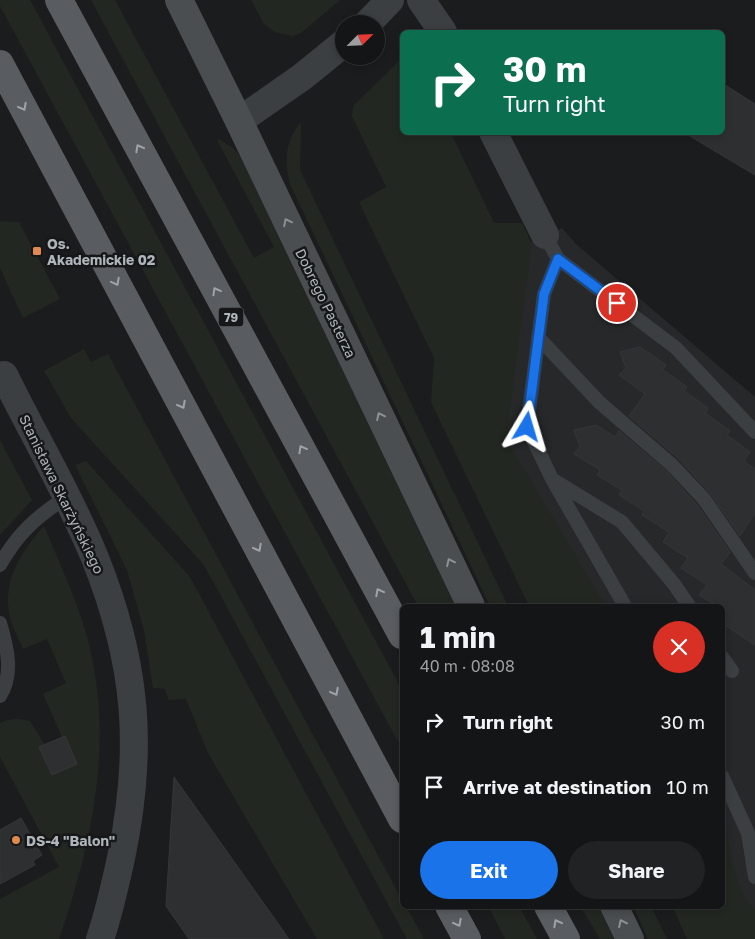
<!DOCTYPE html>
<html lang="en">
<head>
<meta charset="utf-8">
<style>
  :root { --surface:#141516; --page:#212223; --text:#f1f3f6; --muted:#9d9fa1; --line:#333435; --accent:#1a73e8 }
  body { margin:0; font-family:"Golos Text",sans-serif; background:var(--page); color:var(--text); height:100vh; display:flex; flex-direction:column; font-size:19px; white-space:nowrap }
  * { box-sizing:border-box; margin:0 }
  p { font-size:16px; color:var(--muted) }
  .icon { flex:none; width:28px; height:28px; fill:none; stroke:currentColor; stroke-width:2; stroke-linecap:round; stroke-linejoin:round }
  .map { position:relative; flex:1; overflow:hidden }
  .panel { position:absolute; left:400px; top:604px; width:325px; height:305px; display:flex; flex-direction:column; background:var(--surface); border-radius:8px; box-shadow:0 2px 8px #0003,0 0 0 1px var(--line) }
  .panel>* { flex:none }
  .hud { position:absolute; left:400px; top:30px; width:325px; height:105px; border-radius:8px; box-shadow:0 2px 8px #0003,0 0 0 1px var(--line); background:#0b6e4f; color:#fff; overflow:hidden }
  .needle { width:32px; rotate:66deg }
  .tools { position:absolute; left:335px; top:15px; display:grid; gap:10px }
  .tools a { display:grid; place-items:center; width:50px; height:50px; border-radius:50%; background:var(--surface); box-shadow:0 2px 8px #0003,0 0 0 1px var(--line); font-size:25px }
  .pin { position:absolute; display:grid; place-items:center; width:42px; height:42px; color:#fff; margin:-21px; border:2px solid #fff; border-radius:50%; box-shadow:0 1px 5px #0007 }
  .me { position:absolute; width:55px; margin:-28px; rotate:7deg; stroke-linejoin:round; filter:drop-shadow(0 0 4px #0008) }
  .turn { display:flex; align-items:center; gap:18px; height:105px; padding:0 20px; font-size:22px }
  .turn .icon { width:65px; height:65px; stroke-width:2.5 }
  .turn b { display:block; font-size:35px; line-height:42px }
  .round { display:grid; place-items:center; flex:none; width:52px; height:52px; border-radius:26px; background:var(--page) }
  .summary { display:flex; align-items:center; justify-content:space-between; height:85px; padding:0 20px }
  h1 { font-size:30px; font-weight:700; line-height:38px }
  .primary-button { display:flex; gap:10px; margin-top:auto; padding:10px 20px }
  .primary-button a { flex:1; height:58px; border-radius:30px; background:var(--accent); color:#fff; font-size:20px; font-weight:700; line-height:58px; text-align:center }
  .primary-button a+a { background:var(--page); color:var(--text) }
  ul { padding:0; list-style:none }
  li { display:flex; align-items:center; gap:15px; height:65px; padding:0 20px }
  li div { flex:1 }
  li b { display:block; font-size:19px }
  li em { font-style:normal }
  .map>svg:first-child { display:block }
  .built { fill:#27282a }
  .green { fill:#222821 }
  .building { fill:#2e2f31; stroke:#353639 }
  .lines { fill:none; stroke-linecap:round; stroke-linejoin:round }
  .lane { stroke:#3c3f42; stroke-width:14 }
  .street { stroke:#3c3f42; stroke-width:28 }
  .secondary { stroke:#4b4e51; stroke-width:28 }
  .primary { stroke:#595c60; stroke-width:28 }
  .oneway { stroke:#9ea4a9 }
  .oneway2 { stroke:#8c9296 }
  .route-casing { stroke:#114b97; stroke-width:12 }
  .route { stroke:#1a73e8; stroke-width:9 }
  .poi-dot { fill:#e08a51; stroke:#161718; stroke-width:2 }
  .labels { text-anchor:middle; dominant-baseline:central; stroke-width:5; stroke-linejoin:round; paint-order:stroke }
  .shield { fill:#161718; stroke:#81868a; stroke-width:1 }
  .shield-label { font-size:12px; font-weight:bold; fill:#afb6bb }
  .poi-label { font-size:14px; font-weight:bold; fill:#afb6bb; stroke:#161718; text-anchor:start }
  .street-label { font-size:14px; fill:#afb6bb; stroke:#161718 }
</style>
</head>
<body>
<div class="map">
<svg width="755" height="939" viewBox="0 0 755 939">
  <rect width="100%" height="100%" fill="#1b1c1d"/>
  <path class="built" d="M562,228L576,244L755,397V939L723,883L722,606H584L496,446L524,245Z"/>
  <path class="green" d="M0,0H30L402,690V749L0,6Z
    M91,0H115L254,258L274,247L217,140L219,139L233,148L241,157L455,606H418Z
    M251,0H340L301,33L292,36L275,32L264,24Z
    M402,58V132L451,133L494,223H522L532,244L506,439L606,606H529L431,402L434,358L359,202L386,187L352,116L353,106Z
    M301,122L300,170L508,606H490L290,184C284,161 285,141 301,122Z
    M0,221L19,222L60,299L23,318L0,268Z
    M84,349L91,362L108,354L402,900V906H406L424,939H407L204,565L71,418L44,371Z
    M0,440L32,500L0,535Z
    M86,461L190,577L384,939H317L208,753L186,699L169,700L165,689L153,688L144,630L127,570L75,465Z
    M44,526C62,569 83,612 92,658C112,753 90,850 59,939H0V899L59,867L0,757V723C10,718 19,718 30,721L45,745L62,737L43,694L66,683L47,639L23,649C19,640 14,630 11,621C0,584 21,551 44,526Z
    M723,812C729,840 733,891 755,909V939H687L672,906H722Z
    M488,906H519L537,939H505Z
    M580,906H598L614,939H600Z
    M633,906H651L667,939H648Z"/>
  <path class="building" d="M722,83L755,104V175L683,132H722Z
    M640,347L666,365L663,370L687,387L684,391L708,408L705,413L730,431L727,435L750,452L744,461L755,469V513L740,536L710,493L678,458L629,416L645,394L619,375L626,368L620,352Z
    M596,425L615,437L619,431L666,471L697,505L730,552L721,564L755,590V645L722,623V606H717L699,595L707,585L681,568L688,558L663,542L669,532L642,515L644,511L619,495L622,490L597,475L600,470L574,454L580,446L574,430Z
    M65,736L77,764L52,775L39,747Z
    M174,777L289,939H189L166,906Z
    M21,818L42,855L33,861L35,865L0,884V830Z"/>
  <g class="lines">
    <path class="lane" d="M545,235L558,259L676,348L755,432
      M558,259L544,294L527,427L552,479L625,606
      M538,337L599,402L672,465L704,499L755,573
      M555,481L622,522L674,584L689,606
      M0,565C17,534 37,516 67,497
      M0,623C7,647 14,674 0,696
      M722,657L732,671
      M722,776L748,833L755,877"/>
    <path class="street" d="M421,0L443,32
      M367,24L390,0
      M239,121L302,77L344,43
      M493,132L545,235
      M4,375C34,436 69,495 95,558C137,663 144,749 121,858C115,885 109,913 100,939"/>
    <path class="secondary" d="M179,0L239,121L471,606
      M614,906L630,939"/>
    <path class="primary" d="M59,0L402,635
      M0,64L402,819
      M449,906L467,939
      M548,906L566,939"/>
  </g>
  <defs><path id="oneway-chevron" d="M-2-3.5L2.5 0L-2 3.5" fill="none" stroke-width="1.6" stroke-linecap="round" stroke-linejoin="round" transform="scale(1.25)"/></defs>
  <g class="oneway">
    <use href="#oneway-chevron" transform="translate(23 107) rotate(62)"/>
    <use href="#oneway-chevron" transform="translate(139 148) rotate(-118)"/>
    <use href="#oneway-chevron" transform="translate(116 282) rotate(62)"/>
    <use href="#oneway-chevron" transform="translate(216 291) rotate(-119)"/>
    <use href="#oneway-chevron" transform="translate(182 405) rotate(62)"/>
    <use href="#oneway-chevron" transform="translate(302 449) rotate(-119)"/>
    <use href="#oneway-chevron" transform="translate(258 548) rotate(62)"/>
    <use href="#oneway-chevron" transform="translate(379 592) rotate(-118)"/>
    <use href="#oneway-chevron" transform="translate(335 692) rotate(62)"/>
    <use href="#oneway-chevron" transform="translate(458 923) rotate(62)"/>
    <use href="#oneway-chevron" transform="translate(557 923) rotate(-118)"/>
  </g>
  <g class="oneway2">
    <use href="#oneway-chevron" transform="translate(287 222) rotate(-116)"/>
    <use href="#oneway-chevron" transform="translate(380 416) rotate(-116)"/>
    <use href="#oneway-chevron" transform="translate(450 562) rotate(-116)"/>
    <use href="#oneway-chevron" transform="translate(622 923) rotate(-116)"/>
  </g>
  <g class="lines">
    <defs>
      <path id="route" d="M527,427L544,294L558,259L617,303"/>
    </defs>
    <use href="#route" class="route-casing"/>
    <use href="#route" class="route"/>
  </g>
  <g class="poi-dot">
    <rect x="32" y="246" width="10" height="10" rx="2.5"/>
    <circle cx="16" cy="840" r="5"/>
  </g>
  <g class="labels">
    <rect class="shield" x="218.5" y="307.5" width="25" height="19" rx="4"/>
    <g class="shield-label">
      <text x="231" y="317">79</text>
    </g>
    <g class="poi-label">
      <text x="47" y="243">Os.<tspan x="47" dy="16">Akademickie 02</tspan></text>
      <text x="26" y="840">DS-4 "Balon"</text>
    </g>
    <g class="street-label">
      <text transform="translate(326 303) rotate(64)">Dobrego Pasterza</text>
      <text transform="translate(62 494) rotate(64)">Stanisława Skarżyńskiego</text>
    </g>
  </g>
</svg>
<div class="tools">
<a><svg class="needle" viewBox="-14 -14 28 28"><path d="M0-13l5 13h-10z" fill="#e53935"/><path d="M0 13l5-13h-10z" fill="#9d9fa1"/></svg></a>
</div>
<div class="pin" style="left:617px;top:303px;background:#d93025"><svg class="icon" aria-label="arrive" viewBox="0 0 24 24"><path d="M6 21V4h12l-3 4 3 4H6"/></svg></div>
<svg class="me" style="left:527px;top:427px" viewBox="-20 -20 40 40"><path d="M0-17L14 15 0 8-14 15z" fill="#1a73e8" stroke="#fff" stroke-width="4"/></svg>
<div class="hud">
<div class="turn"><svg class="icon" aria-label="right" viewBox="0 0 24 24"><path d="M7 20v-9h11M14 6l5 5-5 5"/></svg><div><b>30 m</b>Turn right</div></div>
</div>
<section class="panel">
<div class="summary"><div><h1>1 min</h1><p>40 m · 08:08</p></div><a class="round" style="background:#d93025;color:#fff"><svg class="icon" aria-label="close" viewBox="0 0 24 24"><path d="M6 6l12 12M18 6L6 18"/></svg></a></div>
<ul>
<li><svg class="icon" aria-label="right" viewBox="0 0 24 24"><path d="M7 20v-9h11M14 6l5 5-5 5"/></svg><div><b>Turn right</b></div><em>30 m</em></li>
<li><svg class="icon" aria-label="arrive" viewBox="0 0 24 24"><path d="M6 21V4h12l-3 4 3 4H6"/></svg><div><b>Arrive at destination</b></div><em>10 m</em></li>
</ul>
<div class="primary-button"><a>Exit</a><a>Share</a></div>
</section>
</div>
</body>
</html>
